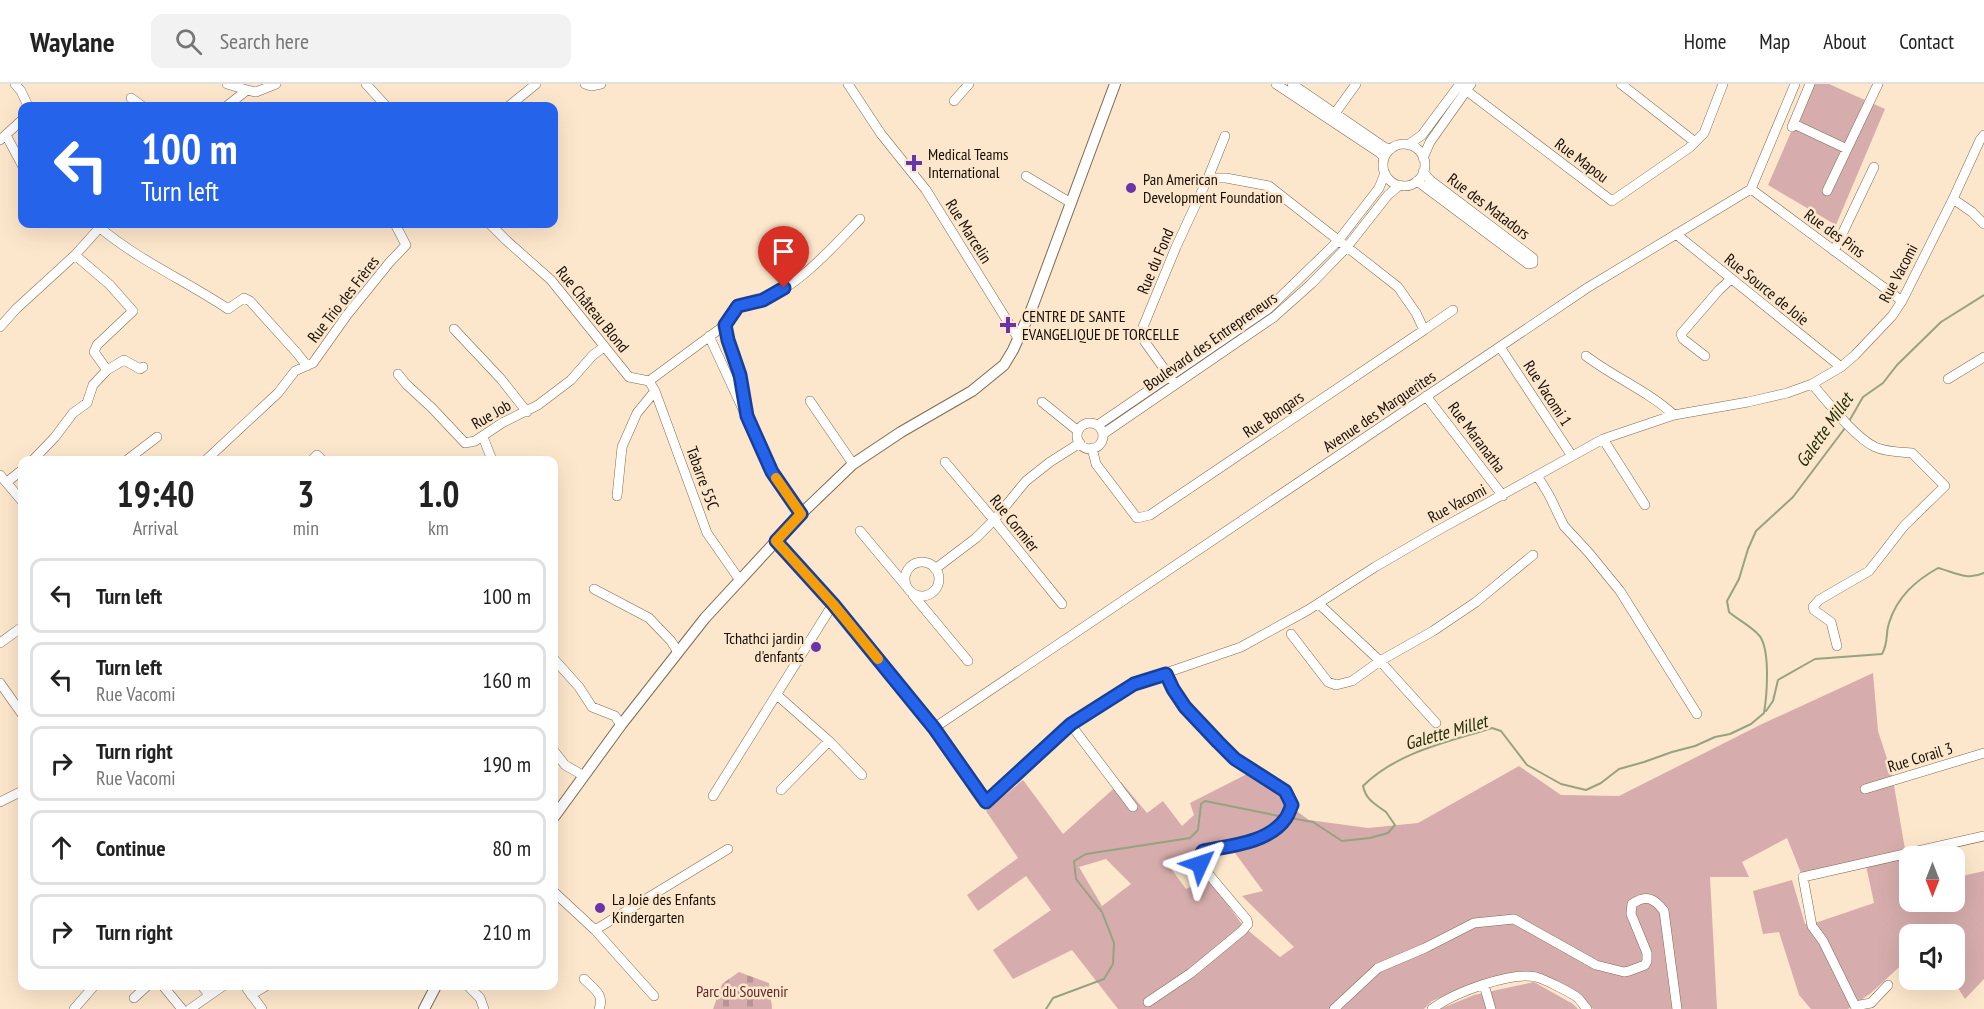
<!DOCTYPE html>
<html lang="en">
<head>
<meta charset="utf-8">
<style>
  :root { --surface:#fff; --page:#f2f2f2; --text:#222; --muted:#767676; --line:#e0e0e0 }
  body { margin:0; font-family:"PT Sans Narrow",sans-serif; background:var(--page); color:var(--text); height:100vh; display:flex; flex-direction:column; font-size:22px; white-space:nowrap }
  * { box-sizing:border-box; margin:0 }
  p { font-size:20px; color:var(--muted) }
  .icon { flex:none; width:33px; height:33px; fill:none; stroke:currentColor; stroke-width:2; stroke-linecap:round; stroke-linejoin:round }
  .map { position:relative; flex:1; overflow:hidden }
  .side { position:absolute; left:18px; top:372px; width:540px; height:534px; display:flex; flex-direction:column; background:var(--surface); border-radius:12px; box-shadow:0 6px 24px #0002 }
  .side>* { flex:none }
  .guide { position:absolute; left:18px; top:18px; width:540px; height:126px; border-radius:12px; box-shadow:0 6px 24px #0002; background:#2563eb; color:#fff; overflow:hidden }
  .needle { width:39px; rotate:180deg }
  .controls { position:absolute; left:1899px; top:762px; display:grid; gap:12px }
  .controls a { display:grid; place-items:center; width:66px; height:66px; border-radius:12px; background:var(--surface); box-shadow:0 6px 24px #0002; font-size:30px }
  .pin { position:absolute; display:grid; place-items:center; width:51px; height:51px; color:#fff; margin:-62px -26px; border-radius:50% 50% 50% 0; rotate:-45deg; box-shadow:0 0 6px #0007 }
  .pin .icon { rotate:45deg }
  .me { position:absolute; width:66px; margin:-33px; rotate:48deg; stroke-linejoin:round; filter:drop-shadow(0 0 4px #0008) }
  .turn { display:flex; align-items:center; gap:21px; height:126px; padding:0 24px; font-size:27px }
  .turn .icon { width:78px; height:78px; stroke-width:2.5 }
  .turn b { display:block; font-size:42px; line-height:51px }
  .eta { display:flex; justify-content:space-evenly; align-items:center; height:102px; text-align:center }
  .eta b { font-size:36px; font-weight:600; line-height:42px }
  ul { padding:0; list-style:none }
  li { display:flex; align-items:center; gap:18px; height:75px; margin:0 12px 9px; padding:0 12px; border:3px solid var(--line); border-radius:12px }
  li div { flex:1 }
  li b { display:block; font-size:22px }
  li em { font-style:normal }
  header { display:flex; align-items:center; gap:36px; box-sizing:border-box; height:84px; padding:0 30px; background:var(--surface); border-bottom:2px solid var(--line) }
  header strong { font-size:28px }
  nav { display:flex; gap:33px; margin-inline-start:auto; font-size:21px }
  .search { width:420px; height:54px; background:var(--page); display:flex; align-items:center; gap:15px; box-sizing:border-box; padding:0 21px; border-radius:12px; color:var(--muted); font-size:22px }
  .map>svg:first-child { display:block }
  .grass { fill:#d6adac; fill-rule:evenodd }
  .cemetery { fill:url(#cemetery-stones) }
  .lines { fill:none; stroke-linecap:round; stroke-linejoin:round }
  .stream { stroke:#94a381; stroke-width:2 }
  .minor-casing { stroke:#7e6b52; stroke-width:10 }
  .major-casing { stroke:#7e6b52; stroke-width:12 }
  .minor { stroke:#fff; stroke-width:9 }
  .major { stroke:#fff; stroke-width:10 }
  .route-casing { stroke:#184099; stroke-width:15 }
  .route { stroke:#2563eb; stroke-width:10 }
  .slow { stroke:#f59e0b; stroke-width:10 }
  .poi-dot { fill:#6834ac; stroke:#fde7cc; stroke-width:2 }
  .labels { text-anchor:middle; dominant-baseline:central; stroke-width:5; stroke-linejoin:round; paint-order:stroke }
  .poi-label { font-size:16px; fill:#150e05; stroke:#fde7cc; text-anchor:start }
  .street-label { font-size:16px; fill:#150e05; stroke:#fde7cc }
  .park-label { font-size:16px; fill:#5e2628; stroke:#fde7cc }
  .water-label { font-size:18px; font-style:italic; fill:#202f06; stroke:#fde7cc }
</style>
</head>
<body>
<header>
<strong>Waylane</strong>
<div class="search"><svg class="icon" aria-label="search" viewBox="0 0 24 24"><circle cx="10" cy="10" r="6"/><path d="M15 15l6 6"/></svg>Search here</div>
<nav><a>Home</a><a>Map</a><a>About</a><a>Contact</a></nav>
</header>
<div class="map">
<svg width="1984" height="925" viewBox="0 0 1984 925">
  <defs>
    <pattern id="cemetery-stones" width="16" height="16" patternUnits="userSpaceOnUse" patternTransform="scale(1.5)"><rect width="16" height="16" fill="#d6adac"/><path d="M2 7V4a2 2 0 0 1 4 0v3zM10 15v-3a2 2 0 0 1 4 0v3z" fill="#b79492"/></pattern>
  </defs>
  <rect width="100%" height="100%" fill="#fde7cc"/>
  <path class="grass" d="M1812,0H1829L1885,25L1836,141L1768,101Z
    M1873,589L1878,647L1892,690L1905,765L1801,789L1787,754L1742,778L1749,793H1710L1717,925H1593L1580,909L1544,891L1520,887L1477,898L1432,917L1424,925H1118L1072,866L1013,895L993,866L1051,826L1026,792L978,827L967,811L1018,774L986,727L1023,696L1063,750L1121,698L1147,729L1163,717L1182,742L1194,731L1190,719L1247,690L1276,706L1288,721L1309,736L1368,744L1418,739L1519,682L1561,711L1619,712L1762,640ZM1235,769L1263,807L1242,812L1294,863L1280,873L1244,843L1209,795L1186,805L1167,779L1192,770L1195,776ZM1106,775L1131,800L1102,822L1079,783Z
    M1955,755L1962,792L1984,787V895L1965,915L1953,896H1954V850H1910L1909,874L1871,909L1848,925H1811L1799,911L1779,848L1763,850L1753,807L1792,796L1805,840L1818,838L1874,819L1865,777ZM1910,772H1954V818H1910Z
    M1534,898L1573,920L1578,925H1440L1474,911Z"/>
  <path class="cemetery" d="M739,888L769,899L772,925H713L722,900Z"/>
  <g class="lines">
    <path class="stream" d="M1848,339L1863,313L1883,299L1897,281L1941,238L1984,211
      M1766,627L1773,617L1778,596L1815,575L1882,570C1889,557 1885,551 1889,539C1897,513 1915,497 1938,484C1954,488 1967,497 1984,489
      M1290,734L1313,738L1342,757L1370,754L1388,749L1395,741C1392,737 1389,732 1386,728C1375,720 1366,716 1363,702C1397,668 1448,658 1492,644L1501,647L1527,681L1561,700L1586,706L1601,699L1619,685L1644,678L1672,668L1695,662L1715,653L1730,650L1751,640L1764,629C1767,611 1770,570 1761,554C1756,545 1738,536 1729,528L1727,517L1739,495L1748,465L1756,447L1793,413L1845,344
      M1046,925L1053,914L1104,895L1113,880L1114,859L1102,828L1076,795L1074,777L1086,770L1190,754L1198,746L1201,720L1205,717L1284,733"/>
    <defs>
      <path id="minor" d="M15,0L21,7L28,22
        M227,0L247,6
        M366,0L386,22
        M585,0L591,2L601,0
        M848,0L881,50L926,106L1018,254
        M1276,0L1380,69L1384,74
        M1292,0L1384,63L1391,65
        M1621,0L1695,58
        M1459,1L1612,117L1689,64L1704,49L1723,0
        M131,14L142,22
        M954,17L969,0
        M227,22L247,6L256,8L276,0
        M509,22L536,0
        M1333,32L1356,0
        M1794,40L1847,65
        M1792,43L1810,0
        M6,51L22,81
        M0,56L22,36
        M1383 81a21 21 0 1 1 42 0a21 21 0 1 1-42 0Z
        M1408,61L1422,51L1460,0
        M1423,74L1430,58L1471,0
        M1423,88L1430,96L1533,174V179
        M1026,92L1071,119
        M1208,94L1225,52
        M1417,97L1528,180L1533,179
        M1751,105L1902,217
        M1827,107L1878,0
        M1953,115L1972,128L1984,140
        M490,140L507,157L551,196L629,293L649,297
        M99,143C138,176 186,197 228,225L244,214L250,217L297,269L307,282
        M1676,150L1841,283
        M1834,167L1874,83
        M75,171L110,201L133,227L97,261L94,268L107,286
        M725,241C730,268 741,294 745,321
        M0,243L16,225L75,171L102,141
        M454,245L501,295L527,328
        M1424,246L1453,226
        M709,252L772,388L801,430
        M1500,263L1572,372
        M1586,272C1615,294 1648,307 1674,331
        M1705,272L1683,255L1681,250L1719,206L1730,196
        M398,290L406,300L432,324L465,359L475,357L502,339L538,321L571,296L593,271L604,263
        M1948,295L1984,273
        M649,297L725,241L738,222C746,220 754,219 761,216C796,205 835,161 860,135
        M649,297L655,307L707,449L739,495
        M1812,300C1827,317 1854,353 1875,363C1886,368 1900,368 1912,369L1945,402L1904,442L1869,487L1819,516L1813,523L1814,526L1831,538L1837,562
        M1426,312L1503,412
        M810,317L853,380
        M1042,318L1078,347
        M1077 352a13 13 0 1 1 26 0a13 13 0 1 1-26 0Z
        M1098,341L1268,225L1338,157L1379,104L1385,89
        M1103,350L1274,233L1311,200L1347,163L1388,111L1400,101
        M483,353L492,376
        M1603,355L1645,421
        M1092,364L1096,380L1137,434L1150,431L1424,246L1416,229L1398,203L1269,102L1226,94H1208L1176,163L1143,243L1145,258L1175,300
        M33,376L55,353L73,329L87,319L93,301L107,286L124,276L140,285L143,283
        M127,376L157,353
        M206,376L278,309L295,287L313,279L347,231L389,179L406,161L395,140
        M312,376L317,371L322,376
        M945,378L994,436L1062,520
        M0,391L22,417
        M1538,393L1549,411L1564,442L1589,469L1620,507L1697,630
        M7,398L22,386
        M617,412L622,363L637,329L655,307
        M860,447L906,502
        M776,457L833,520L934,644L986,719L1071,641L1134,600L1241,563L1308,526L1375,483L1435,448L1603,355L1674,331L1748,318L1787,309L1812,300L1841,283L1855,271L1892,232L1902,217L1953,115L1980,56L1984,51
        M905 495a17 17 0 1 1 34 0a17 17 0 1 1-34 0Z
        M935,485L976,454L994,436L1026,397L1050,378L1080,359
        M594,505L649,534L671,557L678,568
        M913,511L968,577
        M1319,520L1380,577L1436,639
        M1291,550L1328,598L1336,601L1352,597L1380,577L1433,547L1476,518L1533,471
        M0,559L22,543
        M554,575L579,603L592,623L615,632L621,641
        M0,599L22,630
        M777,611L829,657L862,691
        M1071,641L1133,723
        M934,644L1587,204L1751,105L1795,0
        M554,667L565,681L584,692
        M1865,705L1984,669
        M781,706L829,657
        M713,712L833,520
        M0,718L22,707
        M554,808L595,846L654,912
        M595,846L728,765
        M584,895C594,905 605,911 599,925
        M1484,901L1491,925
        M1888,901L1871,919L1855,922L1823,857L1812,842L1803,793L1984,752
        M163,902L182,925
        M202,902L209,911
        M245,902L262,925
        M468,902L480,914L484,925
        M251,911L266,902
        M134,914L147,902
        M1148,918L1191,889L1242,847L1248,840L1247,836L1200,780V772L1203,767C1229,762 1269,759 1286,734C1289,730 1290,725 1292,721L1285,707L1235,674L1218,658L1185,623L1173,605L1166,590
        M74,925L94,902
        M190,925L223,902
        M1334,925L1378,884L1425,864L1474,839L1514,835L1596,881L1624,888L1629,887L1645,881L1647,877V869L1631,830L1632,820C1646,810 1654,814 1664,827L1677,925
        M1432,925C1453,909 1511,887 1536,893C1546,896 1570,908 1578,914C1581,917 1584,922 1587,925"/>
      <path id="major" d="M554,733L621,641L705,534L801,430L853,380L901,348L972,307L1004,281L1013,266L1032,224L1115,0
        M424,925L436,902"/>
    </defs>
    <use href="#minor" class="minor-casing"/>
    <use href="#major" class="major-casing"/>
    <use href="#minor" class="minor"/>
    <use href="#major" class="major"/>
  </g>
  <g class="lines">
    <defs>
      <path id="route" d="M784,204L763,216L738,222L725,241L728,256L740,291L747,332L772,388L801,430L776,457L833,520L934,644L986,718L1071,640L1134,600L1166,590L1173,605L1185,623L1218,658L1235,675L1285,707L1292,721C1290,725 1289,730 1286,734C1269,759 1229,762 1203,767L1200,772V780"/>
    </defs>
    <use href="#route" class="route-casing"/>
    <use href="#route" class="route"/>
    <path class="slow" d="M776,394L801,430L776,457L833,520L878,575"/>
  </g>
  <g class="poi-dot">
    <path d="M911 70h6v6h6v6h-6v6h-6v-6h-6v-6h6z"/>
    <circle cx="1131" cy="104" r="6"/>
    <path d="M1005 232h6v6h6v6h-6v6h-6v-6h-6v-6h6z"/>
    <circle cx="816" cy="563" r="6"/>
    <circle cx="600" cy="824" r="6"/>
  </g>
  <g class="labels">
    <g class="poi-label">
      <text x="928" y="70">Medical Teams<tspan x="928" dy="18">International</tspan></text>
      <text x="1143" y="95">Pan American<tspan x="1143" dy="18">Development Foundation</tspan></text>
      <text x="1022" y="232">CENTRE DE SANTE<tspan x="1022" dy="18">EVANGELIQUE DE TORCELLE</tspan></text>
      <text x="804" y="554" text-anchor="end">Tchathci jardin<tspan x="804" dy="18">d'enfants</tspan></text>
      <text x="612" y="815">La Joie des Enfants<tspan x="612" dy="18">Kindergarten</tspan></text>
    </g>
    <g class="street-label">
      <text transform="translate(1582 76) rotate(37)">Rue Mapou</text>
      <text transform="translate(1489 122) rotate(37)">Rue des Matadors</text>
      <text transform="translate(969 147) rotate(58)">Rue Marcelin</text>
      <text transform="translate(1835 149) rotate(36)">Rue des Pins</text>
      <text transform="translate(1155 177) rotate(-67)">Rue du Fond</text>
      <text transform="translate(1898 189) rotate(-62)">Rue Vacomi</text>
      <text transform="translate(1767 205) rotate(39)">Rue Source de Joie</text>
      <text transform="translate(343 215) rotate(-52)">Rue Trio des Frères</text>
      <text transform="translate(593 225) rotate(51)">Rue Château Blond</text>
      <text transform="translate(1210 257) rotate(-35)">Boulevard des Entrepreneurs</text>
      <text transform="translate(1548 309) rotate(57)">Rue Vacomi 1</text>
      <text transform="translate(1379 327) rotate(-34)">Avenue des Marguerites</text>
      <text transform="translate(491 330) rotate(-30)">Rue Job</text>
      <text transform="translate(1273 330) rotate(-34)">Rue Bongars</text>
      <text transform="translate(1477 353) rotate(53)">Rue Maranatha</text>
      <text transform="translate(703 394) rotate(70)">Tabarre 55C</text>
      <text transform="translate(1457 419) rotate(-28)">Rue Vacomi</text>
      <text transform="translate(1015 439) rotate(51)">Rue Cormier</text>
      <text transform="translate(1920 673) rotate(-17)">Rue Corail 3</text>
    </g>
    <g class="park-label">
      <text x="742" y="907">Parc du Souvenir</text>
    </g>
    <g class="water-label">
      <text transform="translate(1824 346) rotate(-55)">Galette Millet</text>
      <text transform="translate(1446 648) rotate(-16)">Galette Millet</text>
    </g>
  </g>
</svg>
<div class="controls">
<a><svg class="needle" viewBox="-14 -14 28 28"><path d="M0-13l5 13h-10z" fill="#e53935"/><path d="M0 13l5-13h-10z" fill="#767676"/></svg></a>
<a><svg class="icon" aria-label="sound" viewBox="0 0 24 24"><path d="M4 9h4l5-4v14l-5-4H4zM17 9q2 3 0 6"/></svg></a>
</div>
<div class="pin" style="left:784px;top:204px;background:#d93025"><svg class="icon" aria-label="arrive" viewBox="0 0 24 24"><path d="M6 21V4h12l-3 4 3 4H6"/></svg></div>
<svg class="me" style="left:1200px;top:780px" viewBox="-20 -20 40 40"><path d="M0-17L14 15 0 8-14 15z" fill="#2563eb" stroke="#fff" stroke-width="4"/></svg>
<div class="guide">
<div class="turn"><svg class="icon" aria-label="left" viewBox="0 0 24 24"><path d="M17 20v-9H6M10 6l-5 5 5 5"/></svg><div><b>100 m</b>Turn left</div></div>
</div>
<section class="side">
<div class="eta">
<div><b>19:40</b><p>Arrival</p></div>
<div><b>3</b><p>min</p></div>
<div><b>1.0</b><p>km</p></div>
</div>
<ul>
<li><svg class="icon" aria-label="left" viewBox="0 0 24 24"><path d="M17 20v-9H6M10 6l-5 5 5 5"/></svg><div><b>Turn left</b></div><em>100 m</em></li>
<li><svg class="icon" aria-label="left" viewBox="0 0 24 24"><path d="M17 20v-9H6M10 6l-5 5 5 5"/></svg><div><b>Turn left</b><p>Rue Vacomi</p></div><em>160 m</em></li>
<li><svg class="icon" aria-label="right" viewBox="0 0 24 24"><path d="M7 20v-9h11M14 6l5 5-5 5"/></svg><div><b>Turn right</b><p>Rue Vacomi</p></div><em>190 m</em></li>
<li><svg class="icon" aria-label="ahead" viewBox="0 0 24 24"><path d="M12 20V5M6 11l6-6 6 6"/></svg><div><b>Continue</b></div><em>80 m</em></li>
<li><svg class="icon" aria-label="right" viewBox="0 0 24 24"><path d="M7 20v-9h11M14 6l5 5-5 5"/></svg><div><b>Turn right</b></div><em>210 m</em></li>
</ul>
</section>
</div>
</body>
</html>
